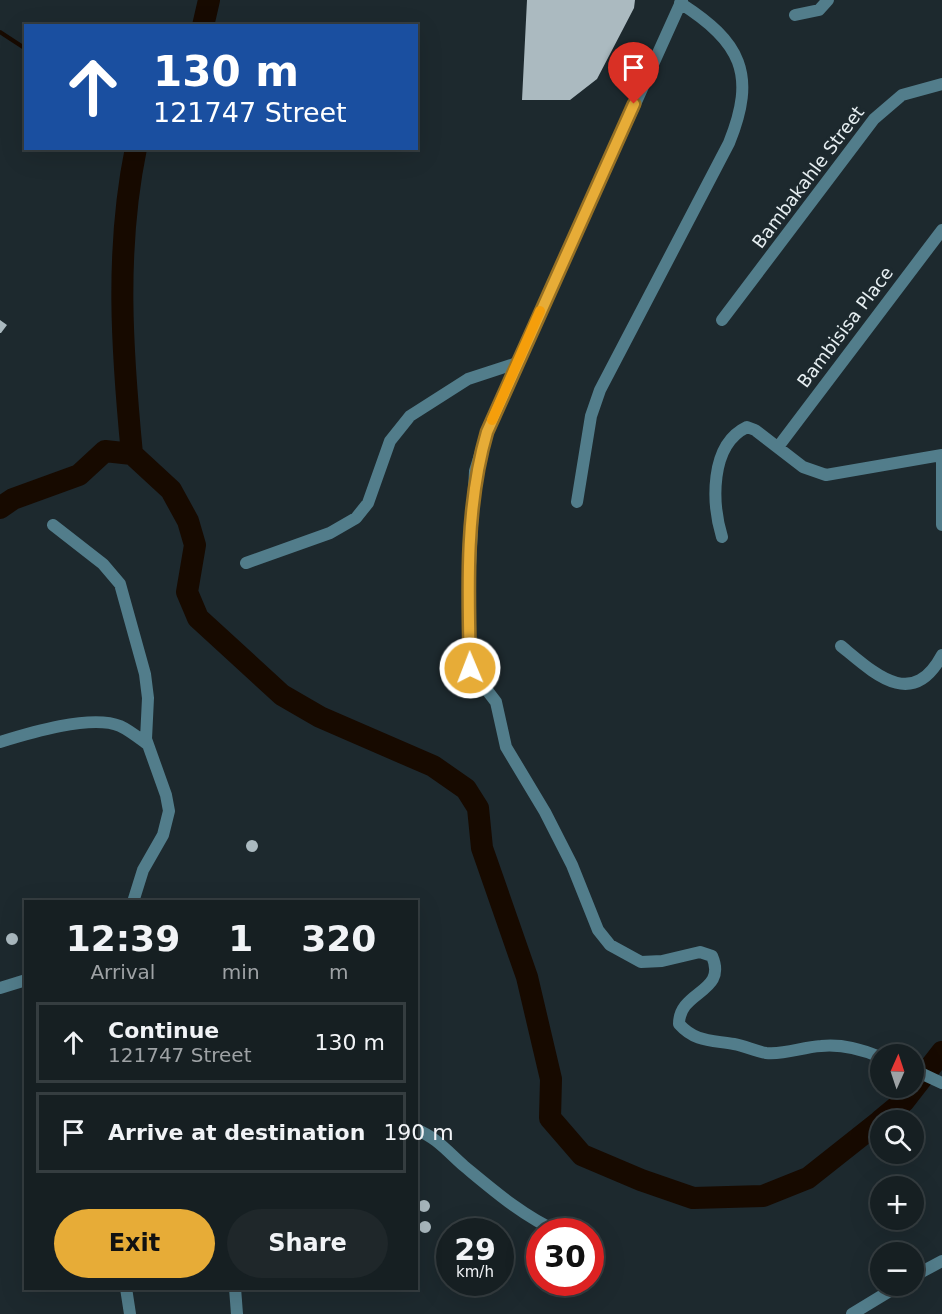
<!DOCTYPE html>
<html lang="en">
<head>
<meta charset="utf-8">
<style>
  :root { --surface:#161f22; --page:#1f272a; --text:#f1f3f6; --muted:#9ea2a5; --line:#353d40; --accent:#e7ac37 }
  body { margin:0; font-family:"DejaVu Sans",sans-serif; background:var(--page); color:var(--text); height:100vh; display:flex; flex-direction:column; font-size:22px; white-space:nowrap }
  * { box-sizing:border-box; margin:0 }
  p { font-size:20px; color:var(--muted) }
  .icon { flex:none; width:33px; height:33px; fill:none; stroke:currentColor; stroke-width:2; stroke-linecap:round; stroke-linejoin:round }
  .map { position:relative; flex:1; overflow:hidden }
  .sheet { position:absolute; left:24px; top:900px; width:394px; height:390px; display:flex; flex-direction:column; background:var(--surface); border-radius:0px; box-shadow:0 6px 24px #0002,0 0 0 2px var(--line) }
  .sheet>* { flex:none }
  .top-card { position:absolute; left:24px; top:24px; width:394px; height:126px; border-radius:0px; box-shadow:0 6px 24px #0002,0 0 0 2px var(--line); background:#1a4fa0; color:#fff; overflow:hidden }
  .needle { width:39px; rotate:3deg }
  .fabs { position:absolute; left:870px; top:1044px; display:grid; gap:12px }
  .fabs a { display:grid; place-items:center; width:54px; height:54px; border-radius:50%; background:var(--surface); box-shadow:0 6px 24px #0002,0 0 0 2px var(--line); font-size:30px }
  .speed { position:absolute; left:436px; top:1218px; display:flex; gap:12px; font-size:30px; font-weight:700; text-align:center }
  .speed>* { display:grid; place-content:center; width:78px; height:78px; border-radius:50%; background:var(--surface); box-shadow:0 6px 24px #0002,0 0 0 2px var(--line); line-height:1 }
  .speed small { font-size:15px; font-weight:400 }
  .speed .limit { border:9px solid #d22; background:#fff; color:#111 }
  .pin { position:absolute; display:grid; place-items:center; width:51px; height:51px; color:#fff; margin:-62px -26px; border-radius:50% 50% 50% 0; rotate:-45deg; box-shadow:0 0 6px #0007 }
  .pin .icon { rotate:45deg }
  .me { position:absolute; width:66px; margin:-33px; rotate:359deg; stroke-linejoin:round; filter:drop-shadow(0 0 4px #0008) }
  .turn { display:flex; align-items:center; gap:21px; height:126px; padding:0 30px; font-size:27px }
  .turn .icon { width:78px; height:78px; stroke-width:2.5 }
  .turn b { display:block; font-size:42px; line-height:51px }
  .eta { display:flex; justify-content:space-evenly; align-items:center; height:102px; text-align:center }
  .eta b { font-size:36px; font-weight:600; line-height:42px }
  .action { display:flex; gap:12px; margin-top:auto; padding:12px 30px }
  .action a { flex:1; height:69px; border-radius:36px; background:var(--accent); color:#111; font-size:24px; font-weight:600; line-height:69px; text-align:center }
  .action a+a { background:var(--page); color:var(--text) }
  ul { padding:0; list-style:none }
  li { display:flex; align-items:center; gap:18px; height:81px; margin:0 12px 9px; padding:0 18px; border:3px solid var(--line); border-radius:0px }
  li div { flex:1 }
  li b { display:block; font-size:22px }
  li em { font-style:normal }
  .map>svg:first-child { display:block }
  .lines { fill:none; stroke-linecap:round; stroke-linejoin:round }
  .stream { stroke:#170a00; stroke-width:4 }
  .river { stroke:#170a00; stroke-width:22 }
  .building { fill:#abbac0 }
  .street { stroke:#527d8b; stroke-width:12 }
  .route-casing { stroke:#967024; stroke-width:15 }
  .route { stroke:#e7ac37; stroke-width:10 }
  .slow { stroke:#f59e0b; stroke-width:10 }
  .labels { text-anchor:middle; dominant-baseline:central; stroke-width:6; stroke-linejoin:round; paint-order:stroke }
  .street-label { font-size:18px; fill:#e6eef1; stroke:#1d292e }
</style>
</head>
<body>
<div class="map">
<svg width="942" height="1314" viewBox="0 0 942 1314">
  <rect width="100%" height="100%" fill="#1d292e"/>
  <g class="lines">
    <path class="stream" d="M0,32L26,49"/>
    <path class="river" d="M203,26L209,0
      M136,148C115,250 122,351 132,454L171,490L188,521L195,545L187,592L198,618L282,695L320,717L433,766L466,789L478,808L482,848L527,977L551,1079L550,1118L582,1155L641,1180L693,1198L763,1196L808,1178L880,1121
      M0,508L13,499L79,475L105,451L132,454
      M881,1120L904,1101L942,1052"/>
  </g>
  <path class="building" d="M527,0H635L634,8L597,79L570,100H522Z
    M0,320L7,325L1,333H0Z
    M246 846a6 6 0 1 1 12 0a6 6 0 1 1-12 0Z
    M6 939a6 6 0 1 1 12 0a6 6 0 1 1-12 0Z
    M418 1206a6 6 0 1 1 12 0a6 6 0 1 1-12 0Z
    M419 1227a6 6 0 1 1 12 0a6 6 0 1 1-12 0Z
    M490,1225L495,1227L498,1232H485Z"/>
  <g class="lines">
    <path class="street" d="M682,0L487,432L475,471L468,604L470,668L496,702L506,747L545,812L572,865L598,930L610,945L641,962L662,961L700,952L712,956C728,993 679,990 679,1024C695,1042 711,1040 734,1044C745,1046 755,1051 766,1053C785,1055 802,1047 821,1046C843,1044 861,1049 880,1057
      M795,15L819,10L828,0
      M722,320L874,119L902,95L942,84
      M778,447L942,230
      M942,461V525
      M577,502L591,416L600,390L729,143C757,74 741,42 680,3
      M53,525L103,564L120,584L145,674L148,698L146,739L166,795L169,811L163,835L143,870L133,902
      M722,537C712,504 709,445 747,427L755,430L803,467L826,475L942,455
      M246,563L330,533L356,518L368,503L390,441L410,416L468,379L517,363
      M841,646C874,673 912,711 942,655
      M0,742C29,733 91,714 120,726C129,730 139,738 147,744
      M0,988L26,980
      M914,1070L942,1083
      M417,1130C436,1137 449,1153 464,1166C493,1190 524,1217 559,1232
      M591,1258L594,1268
      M914,1276L942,1261
      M126,1288L130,1314
      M235,1288L237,1314
      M852,1314L898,1286"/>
  </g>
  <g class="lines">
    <defs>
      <path id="route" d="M470,668C468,590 465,507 487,432L634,104"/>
    </defs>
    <use href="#route" class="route-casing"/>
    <use href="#route" class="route"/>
    <path class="slow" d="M492,420L540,311"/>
  </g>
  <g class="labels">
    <g class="street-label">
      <text transform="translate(808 177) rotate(-53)">Bambakahle Street</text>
      <text transform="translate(845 327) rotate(-53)">Bambisisa Place</text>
    </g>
  </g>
</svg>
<div class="fabs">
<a><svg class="needle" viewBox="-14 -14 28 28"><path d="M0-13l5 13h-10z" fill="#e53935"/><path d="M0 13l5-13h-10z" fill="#9ea2a5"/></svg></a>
<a><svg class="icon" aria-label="search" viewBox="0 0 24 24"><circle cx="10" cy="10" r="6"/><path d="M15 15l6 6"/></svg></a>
<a>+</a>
<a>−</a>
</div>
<div class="speed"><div>29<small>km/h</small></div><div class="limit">30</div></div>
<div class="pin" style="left:634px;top:104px;background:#d93025"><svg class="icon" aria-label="arrive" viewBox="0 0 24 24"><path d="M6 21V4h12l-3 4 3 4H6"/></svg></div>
<svg class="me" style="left:470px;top:668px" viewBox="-20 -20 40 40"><circle r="17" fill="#e7ac37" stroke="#fff" stroke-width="3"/><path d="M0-11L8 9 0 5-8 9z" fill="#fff"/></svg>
<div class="top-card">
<div class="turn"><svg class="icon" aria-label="ahead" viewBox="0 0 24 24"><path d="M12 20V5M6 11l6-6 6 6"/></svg><div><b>130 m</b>121747 Street</div></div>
</div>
<section class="sheet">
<div class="eta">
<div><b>12:39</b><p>Arrival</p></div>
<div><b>1</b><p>min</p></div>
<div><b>320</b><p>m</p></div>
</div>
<ul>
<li><svg class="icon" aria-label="ahead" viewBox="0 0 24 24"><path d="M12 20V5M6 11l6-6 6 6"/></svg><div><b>Continue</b><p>121747 Street</p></div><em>130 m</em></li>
<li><svg class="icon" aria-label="arrive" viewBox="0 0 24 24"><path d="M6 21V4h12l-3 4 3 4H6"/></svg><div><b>Arrive at destination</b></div><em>190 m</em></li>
</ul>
<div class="action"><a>Exit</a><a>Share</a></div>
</section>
</div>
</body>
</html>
